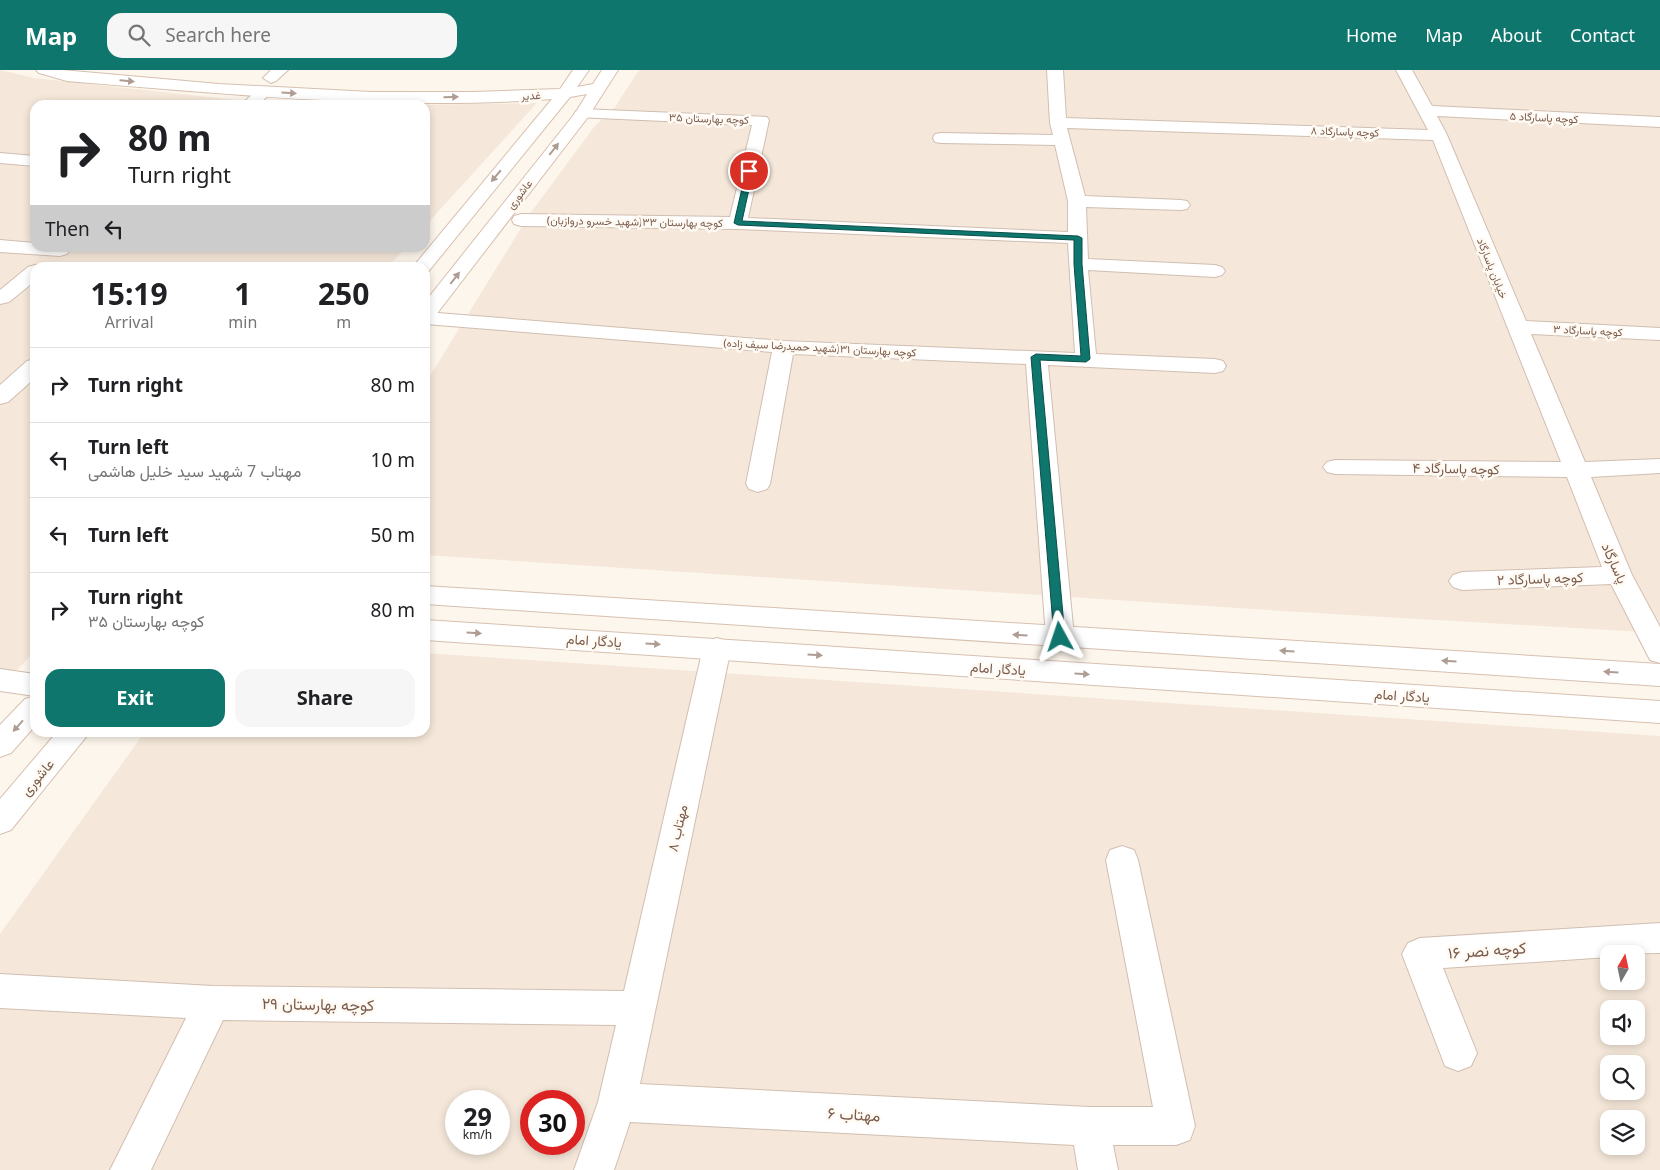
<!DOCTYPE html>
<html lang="en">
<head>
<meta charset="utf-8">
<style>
  :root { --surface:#fff; --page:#f6f6f6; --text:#202124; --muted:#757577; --line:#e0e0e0; --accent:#0f766e }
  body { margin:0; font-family:"Noto Sans",Vazirmatn,sans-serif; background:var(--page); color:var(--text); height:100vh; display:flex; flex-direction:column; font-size:19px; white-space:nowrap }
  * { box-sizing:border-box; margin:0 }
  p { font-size:16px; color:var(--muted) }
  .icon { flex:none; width:28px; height:28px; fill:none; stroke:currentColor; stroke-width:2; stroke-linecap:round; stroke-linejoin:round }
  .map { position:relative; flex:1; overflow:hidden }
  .side { position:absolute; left:30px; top:192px; width:400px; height:475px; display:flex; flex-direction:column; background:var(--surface); border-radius:15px; box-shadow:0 2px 8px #0003 }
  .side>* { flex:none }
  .guide { position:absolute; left:30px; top:30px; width:400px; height:152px; border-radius:15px; box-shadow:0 2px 8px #0003; background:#fff; color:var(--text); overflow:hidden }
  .needle { width:32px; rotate:9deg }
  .controls { position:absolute; left:1600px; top:875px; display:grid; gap:10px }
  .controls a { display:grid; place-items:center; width:45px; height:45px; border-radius:10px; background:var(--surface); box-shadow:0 2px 8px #0003; font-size:25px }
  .speed { position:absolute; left:445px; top:1020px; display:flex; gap:10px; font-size:25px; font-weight:700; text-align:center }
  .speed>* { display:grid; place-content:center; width:65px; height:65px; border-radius:50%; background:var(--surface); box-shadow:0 2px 8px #0003; line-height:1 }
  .speed small { font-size:12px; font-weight:400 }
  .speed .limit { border:8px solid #d22; background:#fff; color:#111 }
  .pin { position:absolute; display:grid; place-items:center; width:42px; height:42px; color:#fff; margin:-21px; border:2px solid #fff; border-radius:50%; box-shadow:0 1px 5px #0007 }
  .me { position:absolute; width:55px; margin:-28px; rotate:355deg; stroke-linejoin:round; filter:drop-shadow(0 0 4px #0008) }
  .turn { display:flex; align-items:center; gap:18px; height:105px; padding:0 15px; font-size:22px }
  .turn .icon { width:65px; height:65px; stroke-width:2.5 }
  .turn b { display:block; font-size:35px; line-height:42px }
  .then { display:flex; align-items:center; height:48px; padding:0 15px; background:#0003; gap:10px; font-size:19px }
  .eta { display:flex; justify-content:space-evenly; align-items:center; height:85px; text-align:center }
  .eta b { font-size:30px; font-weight:700; line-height:35px }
  .primary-button { display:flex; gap:10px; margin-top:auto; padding:10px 15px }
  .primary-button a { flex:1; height:58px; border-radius:15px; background:var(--accent); color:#fff; font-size:20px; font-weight:700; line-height:58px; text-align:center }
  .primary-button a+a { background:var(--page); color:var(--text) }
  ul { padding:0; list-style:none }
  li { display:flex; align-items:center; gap:15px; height:75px; padding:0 15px; border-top:1px solid var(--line) }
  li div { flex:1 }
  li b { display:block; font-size:19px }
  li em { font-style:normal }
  header { display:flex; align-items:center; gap:30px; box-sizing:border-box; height:70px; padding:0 25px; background:var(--accent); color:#fff }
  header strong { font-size:24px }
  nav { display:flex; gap:28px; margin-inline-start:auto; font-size:18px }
  .search { width:350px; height:45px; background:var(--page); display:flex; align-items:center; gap:12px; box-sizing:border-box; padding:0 18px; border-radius:15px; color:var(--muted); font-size:19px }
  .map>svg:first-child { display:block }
  .residential { fill:#f5e8da; fill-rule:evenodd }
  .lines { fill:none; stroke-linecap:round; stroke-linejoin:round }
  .street-casing { stroke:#d1beb0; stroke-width:2 }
  .secondary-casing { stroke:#d6c0b0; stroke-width:2 }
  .street { fill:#fff; fill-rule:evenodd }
  .secondary { fill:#fff; fill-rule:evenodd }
  .oneway { fill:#af9d94 }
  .route { fill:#0f766e; stroke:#0a4d48 }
  .labels { text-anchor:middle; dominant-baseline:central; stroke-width:5; stroke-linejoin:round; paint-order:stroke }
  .far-street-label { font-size:11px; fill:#7a5c4d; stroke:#fffaf3 }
  .street-label { font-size:14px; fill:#7a5c4d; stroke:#fffaf3 }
  .near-street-label { font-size:16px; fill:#7a5c4d; stroke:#fffaf3 }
</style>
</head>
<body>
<header>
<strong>Map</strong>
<div class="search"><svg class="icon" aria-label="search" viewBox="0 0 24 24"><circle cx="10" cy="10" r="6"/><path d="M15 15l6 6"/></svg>Search here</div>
<nav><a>Home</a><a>Map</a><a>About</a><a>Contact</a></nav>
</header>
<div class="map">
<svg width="1660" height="1100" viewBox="0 0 1660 1100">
  <rect width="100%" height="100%" fill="#fdf6ec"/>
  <path class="residential" d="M0,0L34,8L246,31L322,35H35V178H406L387,197L35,198V581L0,618Z
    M639,0H1660V563L1298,542L425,485V314L529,145L594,57L615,37Z
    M537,33L425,156V35H404Z
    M425,583L1660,666V1100H0V864L144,663L425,662ZM1609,884H1636V911H1609ZM1609,939H1636V966H1609ZM1609,994H1636V1021H1609ZM456,1031H499V1074H456ZM531,1031H574V1074H531ZM1609,1049H1636V1076H1609Z"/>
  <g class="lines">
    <defs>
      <path id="street" d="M271,0H288L276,11L271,13L263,8Z
        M1047,0H1063L1066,48L1428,60L1396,0H1412L1432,36L1660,47V57L1437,46L1447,65L1526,251L1660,258V270L1531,264L1585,392L1660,389V403L1591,407L1632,505L1660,557V593L1650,590L1611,514L1462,520L1453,517L1449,511L1453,505L1462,502L1602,497L1567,407L1335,404L1327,402L1323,397L1327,392L1335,390L1561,392L1433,70L1067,58L1085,126L1181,130L1187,131L1190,135L1187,139L1181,140L1086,137L1088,189L1215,195L1222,197L1225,201L1222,205L1215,207L1088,200L1096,284L1215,289L1223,291L1226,296L1223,301L1215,303L1048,295L1074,567L1070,574L1060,577L1050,574L1046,567L1026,294L793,284L770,414L767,419L758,422L749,419L746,414L772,282L425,254V242L784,271L1075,283L1068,173L738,159L521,156L514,154L512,150L514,146L521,144L730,147L752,55L576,47L574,44L576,41L582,39L767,47L769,50L748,148L1068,162V131L1055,75L941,73L935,72L933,68L935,64L941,63L1053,65L1050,53Z
        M264,17L272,22L258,35H240L259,19Z
        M0,83L35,86V96L0,93Z
        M0,170L35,173V178H68L70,180L67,184L60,186L0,182Z
        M35,195L42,198H35V211L9,232L0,234V220L28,197Z
        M35,289V308L8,332L0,334V315L27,291Z
        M717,568L727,571L731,578L640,1014L1090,1037H1153L1106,790L1110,780L1122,776L1134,780L1138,790L1195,1056L1190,1070L1176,1075H1113L1118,1100H1078L1074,1075L630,1052L614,1100H574L598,1032L616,955L223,950L151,1100H110L186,948L0,938V904L213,916L624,921L703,578L707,571Z
        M0,599L35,604V626L0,621Z
        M1660,853V883L1609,884V887L1443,898L1477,983L1471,996L1458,1001L1445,996L1402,884L1408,873L1420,868Z"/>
      <path id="secondary" d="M36,0H62L219,14L371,22H472L560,19L573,0H589L577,17L593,14L602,0H618L588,47L432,250L425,252V232L576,42L587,24L570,27L428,202L425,203V198H412L552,29C390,41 228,24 67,11L39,3Z
        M425,516L1660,594V616L425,534Z
        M425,550L1660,631V653L425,570Z
        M35,626V656L11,683L0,687V655L25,629Z
        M57,662H90L11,760L0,764V729Z"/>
    </defs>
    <use href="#street" class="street-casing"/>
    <use href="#secondary" class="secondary-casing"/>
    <use href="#street" class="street"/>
    <use href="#secondary" class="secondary"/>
  </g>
  <defs><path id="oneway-solid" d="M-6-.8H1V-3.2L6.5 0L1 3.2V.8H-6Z" transform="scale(1.25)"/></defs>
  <g class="oneway">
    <use href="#oneway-solid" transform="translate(127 11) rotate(5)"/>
    <use href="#oneway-solid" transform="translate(289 23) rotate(3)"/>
    <use href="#oneway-solid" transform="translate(451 27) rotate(-2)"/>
    <use href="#oneway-solid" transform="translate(554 79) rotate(-52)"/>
    <use href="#oneway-solid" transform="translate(496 106) rotate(130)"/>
    <use href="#oneway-solid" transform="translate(455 208) rotate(-52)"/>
    <use href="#oneway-solid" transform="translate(474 563) rotate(4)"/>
    <use href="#oneway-solid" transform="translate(1020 565) rotate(-176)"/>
    <use href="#oneway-solid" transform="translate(653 574) rotate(4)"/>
    <use href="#oneway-solid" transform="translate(1287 581) rotate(-176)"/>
    <use href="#oneway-solid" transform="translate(815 585) rotate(4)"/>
    <use href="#oneway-solid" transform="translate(1449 591) rotate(-176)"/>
    <use href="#oneway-solid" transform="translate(1611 602) rotate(-176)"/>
    <use href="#oneway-solid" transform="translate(1082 604) rotate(4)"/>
    <use href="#oneway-solid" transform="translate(18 656) rotate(132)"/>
  </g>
  <path class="route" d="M749,99L753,101L742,151L1078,166L1082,168V194L1090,289L1086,292L1040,290L1065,567L1064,570L1060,571L1054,567L1031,287L1036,284L1081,286L1074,194V170L738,155L734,153L746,101Z"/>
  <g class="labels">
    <g class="far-street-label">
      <text transform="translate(531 25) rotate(-2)">غدیر</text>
      <text transform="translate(1544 47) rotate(3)">کوچه پاسارگاد ۵</text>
      <text transform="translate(709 48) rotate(2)">کوچه بهارستان ۳۵</text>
      <text transform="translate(1345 61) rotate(2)">کوچه پاسارگاد ۸</text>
      <text transform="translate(519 124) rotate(-52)">عاشوری</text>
      <text transform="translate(635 151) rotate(1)">کوچه بهارستان ۳۳(شهید خسرو دروازبان)</text>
      <text transform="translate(1493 198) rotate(68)">خیابان پاسارگاد</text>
      <text transform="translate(1588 260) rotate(3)">کوچه پاسارگاد ۳</text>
      <text transform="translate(820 277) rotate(3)">کوچه بهارستان ۳۱(شهید حمیدرضا سیف زاده)</text>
    </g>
    <g class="street-label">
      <text transform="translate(1456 398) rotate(1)">کوچه پاسارگاد ۴</text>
      <text transform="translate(1615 493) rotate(66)">پاسارگاد</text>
      <text transform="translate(1540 508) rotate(-2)">کوچه پاسارگاد ۲</text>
      <text transform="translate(594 570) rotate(4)">یادگار امام</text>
      <text transform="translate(998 598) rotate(4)">یادگار امام</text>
      <text transform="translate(1402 625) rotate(4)">یادگار امام</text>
      <text transform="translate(37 707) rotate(-50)">عاشوری</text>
      <text transform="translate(677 758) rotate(-77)">مهتاب ۸</text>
    </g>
    <g class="near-street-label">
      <text transform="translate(1487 880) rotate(-4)">کوچه نصر ۱۶</text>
      <text transform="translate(318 934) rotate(1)">کوچه بهارستان ۲۹</text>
      <text transform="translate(854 1044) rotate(3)">مهتاب ۶</text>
    </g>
  </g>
</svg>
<div class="controls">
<a><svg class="needle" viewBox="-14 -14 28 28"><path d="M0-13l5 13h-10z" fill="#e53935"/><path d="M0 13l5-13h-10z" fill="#757577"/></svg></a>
<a><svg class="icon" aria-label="sound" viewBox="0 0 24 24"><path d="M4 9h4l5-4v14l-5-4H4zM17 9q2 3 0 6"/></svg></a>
<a><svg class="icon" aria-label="search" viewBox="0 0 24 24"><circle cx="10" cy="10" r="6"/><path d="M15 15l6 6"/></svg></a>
<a><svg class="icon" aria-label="layers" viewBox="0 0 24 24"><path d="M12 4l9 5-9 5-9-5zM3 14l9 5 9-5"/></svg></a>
</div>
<div class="speed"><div>29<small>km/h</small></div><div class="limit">30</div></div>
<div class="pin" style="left:749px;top:101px;background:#d93025"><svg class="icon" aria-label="arrive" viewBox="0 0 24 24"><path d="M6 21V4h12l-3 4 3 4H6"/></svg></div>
<svg class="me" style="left:1060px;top:567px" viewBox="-20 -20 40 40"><path d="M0-17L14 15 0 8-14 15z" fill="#0f766e" stroke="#fff" stroke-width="4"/></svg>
<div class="guide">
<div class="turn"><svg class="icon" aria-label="right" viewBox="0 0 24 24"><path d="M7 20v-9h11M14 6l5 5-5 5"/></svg><div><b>80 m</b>Turn right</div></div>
<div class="then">Then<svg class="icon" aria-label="left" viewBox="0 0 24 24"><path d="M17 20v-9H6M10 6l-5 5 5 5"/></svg></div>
</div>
<section class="side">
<div class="eta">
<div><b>15:19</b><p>Arrival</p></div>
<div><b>1</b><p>min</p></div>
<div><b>250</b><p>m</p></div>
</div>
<ul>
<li><svg class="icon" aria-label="right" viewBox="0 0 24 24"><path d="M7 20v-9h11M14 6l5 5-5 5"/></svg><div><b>Turn right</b></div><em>80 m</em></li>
<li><svg class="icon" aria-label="left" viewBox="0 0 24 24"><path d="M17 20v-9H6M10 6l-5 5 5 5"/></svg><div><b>Turn left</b><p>مهتاب 7 شهید سید خلیل هاشمی</p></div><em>10 m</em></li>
<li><svg class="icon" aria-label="left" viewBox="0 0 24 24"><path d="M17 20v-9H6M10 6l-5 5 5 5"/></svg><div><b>Turn left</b></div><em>50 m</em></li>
<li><svg class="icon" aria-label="right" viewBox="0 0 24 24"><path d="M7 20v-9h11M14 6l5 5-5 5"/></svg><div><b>Turn right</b><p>کوچه بهارستان ۳۵</p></div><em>80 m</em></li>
</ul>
<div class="primary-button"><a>Exit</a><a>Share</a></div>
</section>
</div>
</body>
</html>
